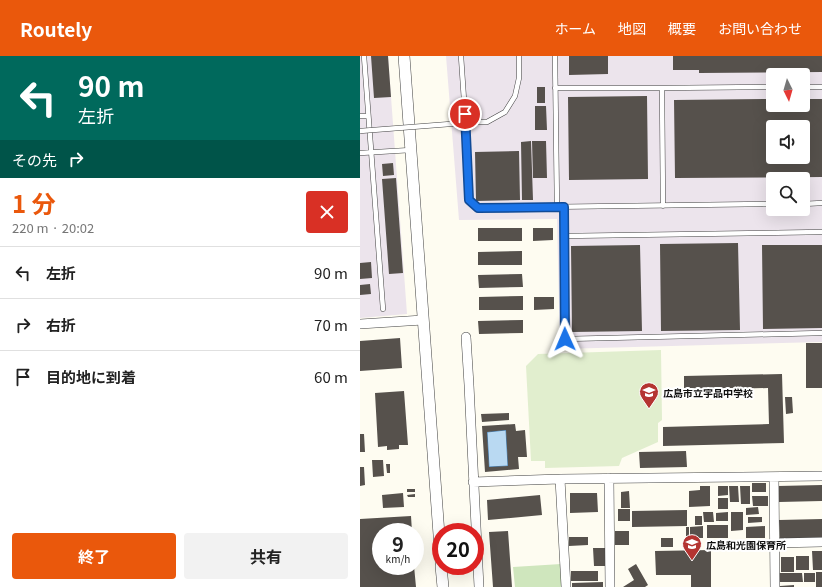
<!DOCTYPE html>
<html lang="ja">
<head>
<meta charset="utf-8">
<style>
  :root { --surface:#fff; --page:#f2f2f2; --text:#222; --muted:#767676; --line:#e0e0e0; --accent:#ea580c }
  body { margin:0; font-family:Georgia,"Noto Sans JP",serif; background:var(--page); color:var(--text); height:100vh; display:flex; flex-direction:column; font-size:15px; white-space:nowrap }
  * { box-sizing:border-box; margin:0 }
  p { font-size:13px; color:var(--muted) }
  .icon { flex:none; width:22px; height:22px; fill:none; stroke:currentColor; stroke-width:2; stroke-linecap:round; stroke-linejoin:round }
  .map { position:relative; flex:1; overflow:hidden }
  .side { display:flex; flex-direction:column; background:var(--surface); width:360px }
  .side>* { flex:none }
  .hud { background:#00695c; color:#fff; overflow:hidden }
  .needle { width:26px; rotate:175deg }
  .buttons { position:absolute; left:406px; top:12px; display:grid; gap:8px }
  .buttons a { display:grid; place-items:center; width:44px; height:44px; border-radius:4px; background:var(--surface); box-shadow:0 4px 16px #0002; font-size:20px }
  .speed { position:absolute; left:12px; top:467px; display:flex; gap:8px; font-size:20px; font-weight:700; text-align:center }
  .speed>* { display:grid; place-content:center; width:52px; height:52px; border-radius:50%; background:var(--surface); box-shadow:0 4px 16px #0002; line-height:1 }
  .speed small { font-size:10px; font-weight:400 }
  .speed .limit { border:6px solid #d22; background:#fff; color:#111 }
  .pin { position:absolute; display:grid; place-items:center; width:34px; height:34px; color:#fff; margin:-17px; border:2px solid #fff; border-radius:50%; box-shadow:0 1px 4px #0007 }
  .me { position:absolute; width:44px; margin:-22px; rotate:359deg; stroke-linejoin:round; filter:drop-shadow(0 0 3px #0008) }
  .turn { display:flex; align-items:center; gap:14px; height:84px; padding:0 12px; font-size:18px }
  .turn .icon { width:52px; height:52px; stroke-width:2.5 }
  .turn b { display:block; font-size:28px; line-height:34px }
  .then { display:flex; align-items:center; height:38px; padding:0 12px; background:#0003; gap:8px; font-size:15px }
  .round { display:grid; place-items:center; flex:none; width:42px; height:42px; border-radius:4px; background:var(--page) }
  .headline { display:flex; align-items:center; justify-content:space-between; height:68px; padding:0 12px }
  h1 { font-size:24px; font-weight:700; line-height:30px; color:var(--accent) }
  .primary-button { display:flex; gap:8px; margin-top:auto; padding:8px 12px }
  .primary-button a { flex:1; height:46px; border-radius:4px; background:var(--accent); color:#fff; font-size:16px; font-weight:700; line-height:46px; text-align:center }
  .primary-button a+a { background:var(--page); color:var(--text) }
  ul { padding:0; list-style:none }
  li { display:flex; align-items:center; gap:12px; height:52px; padding:0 12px; border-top:1px solid var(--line) }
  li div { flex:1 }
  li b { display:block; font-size:15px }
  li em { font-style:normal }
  header { display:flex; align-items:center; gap:24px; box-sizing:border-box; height:56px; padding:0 20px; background:var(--accent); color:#fff }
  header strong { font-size:19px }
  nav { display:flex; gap:22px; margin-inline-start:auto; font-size:14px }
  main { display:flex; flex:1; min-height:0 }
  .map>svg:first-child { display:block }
  .industrial { fill:#ece4ec; fill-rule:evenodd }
  .green { fill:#cfe6bd }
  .pitch { fill:#e1eece }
  .water { fill:#b9d9f2; stroke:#4688c3 }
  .building { fill:#56514c; fill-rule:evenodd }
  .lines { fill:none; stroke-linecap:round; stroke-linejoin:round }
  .service-casing { stroke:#424242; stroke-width:5.5 }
  .minor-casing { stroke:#424242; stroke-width:10 }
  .tertiary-casing { stroke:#424242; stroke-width:12 }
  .service { stroke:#fff; stroke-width:4.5 }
  .minor { stroke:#fff; stroke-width:9 }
  .tertiary { stroke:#fff; stroke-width:11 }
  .service-bridge-casing { stroke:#424242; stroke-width:5.5; stroke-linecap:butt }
  .service-bridge { stroke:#fff; stroke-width:4.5 }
  .route-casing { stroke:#114b97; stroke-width:10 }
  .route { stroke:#1a73e8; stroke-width:7 }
  .labels { text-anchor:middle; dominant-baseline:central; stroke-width:4; stroke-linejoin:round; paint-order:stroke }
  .poi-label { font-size:10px; font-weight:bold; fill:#0f0f0f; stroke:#fff; text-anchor:start }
</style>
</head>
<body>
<header>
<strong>Routely</strong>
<nav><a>ホーム</a><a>地図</a><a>概要</a><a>お問い合わせ</a></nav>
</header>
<main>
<section class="side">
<div class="hud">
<div class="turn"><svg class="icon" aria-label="left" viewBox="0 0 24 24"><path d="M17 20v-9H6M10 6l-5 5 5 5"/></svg><div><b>90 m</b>左折</div></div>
<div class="then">その先<svg class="icon" aria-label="right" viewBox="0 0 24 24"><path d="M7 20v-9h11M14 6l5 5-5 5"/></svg></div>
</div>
<div class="headline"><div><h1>1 分</h1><p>220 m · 20:02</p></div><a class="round" style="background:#d93025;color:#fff"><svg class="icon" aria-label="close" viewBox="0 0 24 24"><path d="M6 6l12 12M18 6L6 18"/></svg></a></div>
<ul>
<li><svg class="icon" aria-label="left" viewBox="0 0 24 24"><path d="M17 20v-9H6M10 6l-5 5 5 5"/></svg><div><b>左折</b></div><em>90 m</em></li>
<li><svg class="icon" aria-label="right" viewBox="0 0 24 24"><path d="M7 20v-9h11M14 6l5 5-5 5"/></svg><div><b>右折</b></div><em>70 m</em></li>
<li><svg class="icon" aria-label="arrive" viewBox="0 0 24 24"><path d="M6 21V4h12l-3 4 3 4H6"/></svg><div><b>目的地に到着</b></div><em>60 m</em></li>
</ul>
<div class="primary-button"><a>終了</a><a>共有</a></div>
</section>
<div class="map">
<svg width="462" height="531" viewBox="0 0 462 531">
  <rect width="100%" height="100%" fill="#fefcf1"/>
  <path class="industrial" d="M0,0H28L47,258L0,262Z
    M86,0H462V286L200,293L197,163L99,164ZM413,19H443V49H413ZM413,71H443V101H413ZM413,123H443V153H413Z"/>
  <path class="green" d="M201,508L202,531H155L153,511Z"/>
  <path class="pitch" d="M301,294L302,364L298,367V386L262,402L259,410L185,412V405H171L166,310L178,298Z"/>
  <path class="water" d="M146,374L148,410L129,411L127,376Z"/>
  <path class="building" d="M11,0H28L31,41L14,42Z
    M209,0H248V18L209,19Z
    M313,0H462V16L339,17V14H313Z
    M177,31H185V47H177Z
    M287,40L288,123L209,124L208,41Z
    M413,43V49H443V43H462V121L315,122L314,44ZM413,71H443V101H413Z
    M175,50H186L187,74H175Z
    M171,85L173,144H162L161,86Z
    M172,85H186L187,122H173Z
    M159,95L160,144L116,145L115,96Z
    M33,107L34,119L23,120L22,108Z
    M36,122L43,217L29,218L22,123Z
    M118,172H162V185H118Z
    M173,172H193V184L173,185Z
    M378,187L380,274L301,275L300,188Z
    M280,189L282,275L212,276L211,190Z
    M402,189H462V272L403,273Z
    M162,195V209H118V196Z
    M11,206L12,222L0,223V207Z
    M162,218L163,231L119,232L118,219Z
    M10,228L11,238L0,239V229Z
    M163,240V254H119V241Z
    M174,241H194V253L174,254Z
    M163,264V277L119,278L118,265Z
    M40,282L42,312L0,315V285Z
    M446,287H462V332H446Z
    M422,318L424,387L303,390V371L409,368L408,332L324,334V320Z
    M44,335L48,389H39V393L27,394V390L18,391L15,337Z
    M425,341H432L433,357L426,358Z
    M149,357V364L122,366L121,358Z
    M155,368L156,375L165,374L167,401H158L159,413L125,416L122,370ZM146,374L148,410L129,411L127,376Z
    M0,378H4L5,396H0Z
    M326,395L327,411L280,412L279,396Z
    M12,404H23L24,420L13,421Z
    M26,408H30V417H27Z
    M0,411H4L5,429L0,430Z
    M392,427H406V436H392Z
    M462,429V445L419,446L418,430Z
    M340,430H350V450L329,451V435L340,434Z
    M358,430H368V439L358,440Z
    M369,430H378L379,446H370Z
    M380,430H390V448H381Z
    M47,433H55V436H47Z
    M269,435L270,452H261V436Z
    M43,437L44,451L23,452L22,439Z
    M210,437H237L238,456L210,457Z
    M55,438V441H48L47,439Z
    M180,439L182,459L128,464L127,444Z
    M392,440H408V450H393Z
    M358,442H368V453H358Z
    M398,451L399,458L386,459V452Z
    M258,453H270V465H258Z
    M327,454V470L272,471V455Z
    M343,456H353L354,466H344Z
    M368,456V465H356V457Z
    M371,456H383V474L371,475Z
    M51,460L52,476H21V510H54L56,531H0V463Z
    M335,460H342V469H335Z
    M388,461H402V466L388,467Z
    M462,463V483H420L419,464Z
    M347,469H368V482H347Z
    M343,470V482H330V471Z
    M405,470V482H386V471Z
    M326,471H329V483H326Z
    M148,475L152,531H133L129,476Z
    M255,475H269V489H255Z
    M209,481H228V489L209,490Z
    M301,482H313V491H301Z
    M233,492H245V510H234Z
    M351,494V531H331V519H296L295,495Z
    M452,495H462V514H453Z
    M436,500H449V514H436Z
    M421,501H434V516H421Z
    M276,508L288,529L285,531H263L274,524L268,513Z
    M211,515H238V525H211Z
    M456,516H462V531H456Z
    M419,517H442L443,526H419Z
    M444,517H455V526H444Z
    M243,526V531H212V527Z
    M434,529V531H420V530Z"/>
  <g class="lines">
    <defs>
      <path id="service" d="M4,0L23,253
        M101,0L104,44L109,144L118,152L413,148
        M195,0L197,151
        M443,31H462
        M195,32H302L413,31
        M302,32L303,150
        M0,60H8
        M116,66H127L145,56L155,40L159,22V0
        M0,97L51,94
        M443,148L462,147
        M204,151L205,283L462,277
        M204,180L462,176"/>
      <path id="minor" d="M0,268L63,264
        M106,281L109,329L119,531
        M414,421L415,531
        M249,422L250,531
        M200,423L206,531
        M113,426L200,423L462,420
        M415,487L462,486"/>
      <path id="tertiary" d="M44,0L81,506
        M81,510L83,531"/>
    </defs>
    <use href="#service" class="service-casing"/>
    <use href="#minor" class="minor-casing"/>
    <use href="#tertiary" class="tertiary-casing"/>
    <use href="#service" class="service"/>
    <use href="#minor" class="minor"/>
    <use href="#tertiary" class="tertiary"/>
    <defs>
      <path id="service-bridge" d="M0,75L116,66"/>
    </defs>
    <use href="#service-bridge" class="service-bridge-casing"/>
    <use href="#service-bridge" class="service-bridge"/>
  </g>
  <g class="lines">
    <defs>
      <path id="route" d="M105,58L109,144L118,152L204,151L205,283"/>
    </defs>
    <use href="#route" class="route-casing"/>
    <use href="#route" class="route"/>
  </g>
  <defs>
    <symbol id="school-pin" viewBox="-11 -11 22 30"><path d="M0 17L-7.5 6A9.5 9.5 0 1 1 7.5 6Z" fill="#b43431" stroke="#fff"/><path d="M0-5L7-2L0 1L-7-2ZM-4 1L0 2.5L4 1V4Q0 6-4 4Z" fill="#fff"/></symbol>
  </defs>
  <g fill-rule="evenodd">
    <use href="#school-pin" x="278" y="325" width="22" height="30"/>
    <use href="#school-pin" x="321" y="477" width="22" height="30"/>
  </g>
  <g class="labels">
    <g class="poi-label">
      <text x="303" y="336">広島市立宇品中学校</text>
      <text x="346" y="488">広島和光園保育所</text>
    </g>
  </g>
</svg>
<div class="buttons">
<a><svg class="needle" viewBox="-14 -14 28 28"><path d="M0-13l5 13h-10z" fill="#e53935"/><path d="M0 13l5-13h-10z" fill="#767676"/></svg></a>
<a><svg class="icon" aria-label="sound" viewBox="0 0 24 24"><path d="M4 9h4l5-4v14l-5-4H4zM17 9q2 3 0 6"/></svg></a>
<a><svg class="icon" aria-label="search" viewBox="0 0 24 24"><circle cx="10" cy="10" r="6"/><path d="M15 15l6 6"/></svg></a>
</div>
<div class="speed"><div>9<small>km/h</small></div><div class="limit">20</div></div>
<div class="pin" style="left:105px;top:58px;background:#d93025"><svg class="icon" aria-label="arrive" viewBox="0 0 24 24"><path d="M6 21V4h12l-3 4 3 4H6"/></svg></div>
<svg class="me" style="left:205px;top:283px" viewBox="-20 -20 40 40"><path d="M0-17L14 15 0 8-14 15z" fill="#1a73e8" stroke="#fff" stroke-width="4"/></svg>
</div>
</main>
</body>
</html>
